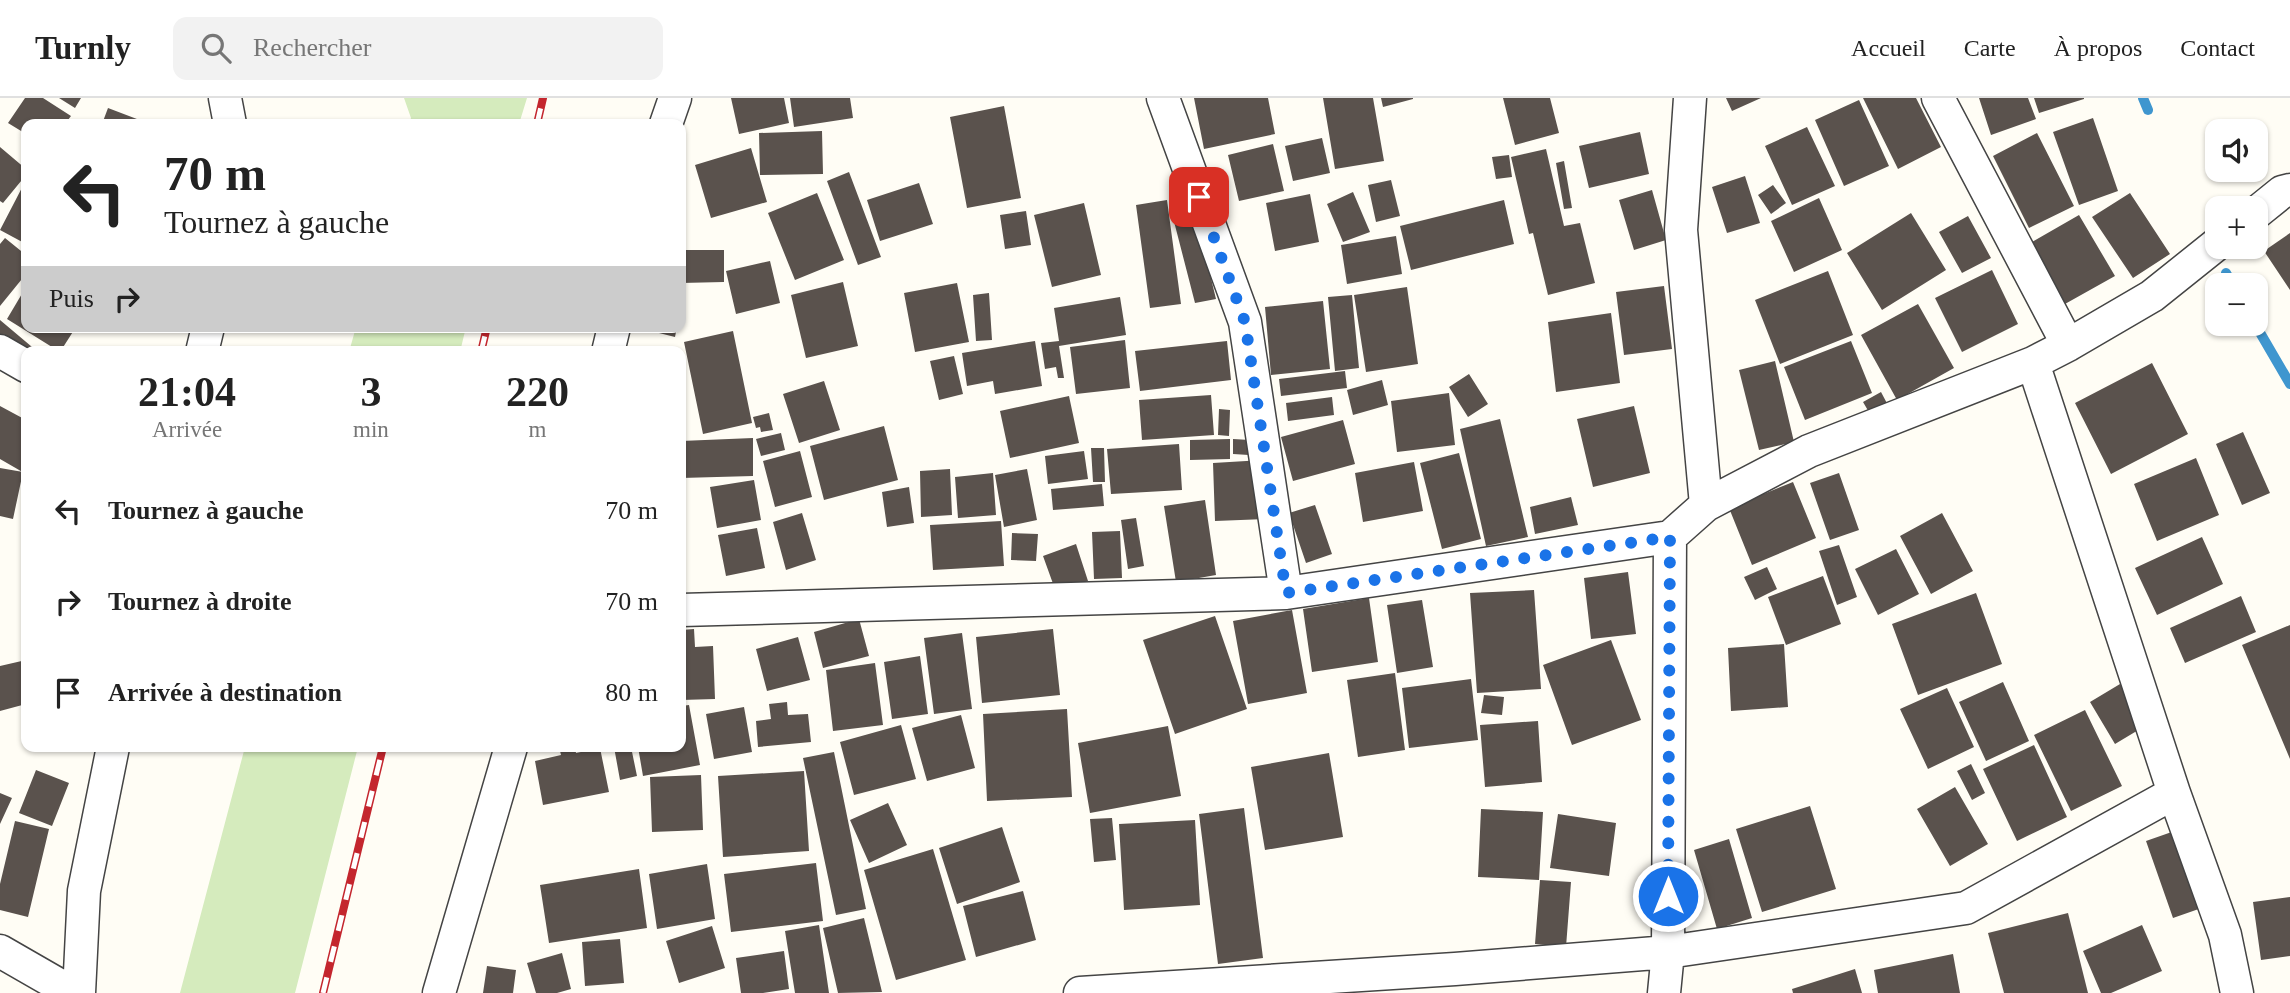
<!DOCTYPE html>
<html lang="fr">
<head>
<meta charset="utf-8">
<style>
  :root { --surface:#fff; --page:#f2f2f2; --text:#222; --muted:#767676; --line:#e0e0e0 }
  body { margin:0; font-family:"Times New Roman",serif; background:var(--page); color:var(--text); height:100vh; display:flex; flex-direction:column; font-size:26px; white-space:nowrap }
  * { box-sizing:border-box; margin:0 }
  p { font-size:23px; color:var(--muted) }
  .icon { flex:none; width:38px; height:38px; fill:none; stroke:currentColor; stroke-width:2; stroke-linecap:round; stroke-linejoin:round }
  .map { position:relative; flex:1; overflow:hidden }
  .panel { position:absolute; left:21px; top:248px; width:665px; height:406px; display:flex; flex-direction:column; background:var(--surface); border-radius:14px; box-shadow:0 2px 5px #0004 }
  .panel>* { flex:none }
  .banner { position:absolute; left:21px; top:21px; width:665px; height:214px; border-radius:14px; box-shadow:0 2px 5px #0004; background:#fff; color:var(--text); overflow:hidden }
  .controls { position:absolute; left:2205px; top:21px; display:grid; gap:14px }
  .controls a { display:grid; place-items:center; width:63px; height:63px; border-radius:14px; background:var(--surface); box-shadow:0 2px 5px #0004; font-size:35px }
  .pin { position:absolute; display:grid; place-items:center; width:60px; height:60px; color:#fff; margin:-30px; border-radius:14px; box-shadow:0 4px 10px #0006 }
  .me { position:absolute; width:77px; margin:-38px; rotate:0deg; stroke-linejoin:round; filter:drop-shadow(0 0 5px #0008) }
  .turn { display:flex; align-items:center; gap:24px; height:147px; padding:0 28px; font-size:32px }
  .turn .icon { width:91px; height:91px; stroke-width:2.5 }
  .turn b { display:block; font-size:49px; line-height:60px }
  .then { display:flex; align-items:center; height:66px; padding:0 28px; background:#0003; gap:14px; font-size:26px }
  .eta { display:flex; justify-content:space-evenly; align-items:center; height:119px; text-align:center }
  .eta b { font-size:42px; font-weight:600; line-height:49px }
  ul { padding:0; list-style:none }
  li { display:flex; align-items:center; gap:21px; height:91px; padding:0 28px }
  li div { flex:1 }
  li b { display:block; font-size:26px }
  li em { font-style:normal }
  header { display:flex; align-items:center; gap:42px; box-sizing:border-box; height:98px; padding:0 35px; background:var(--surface); border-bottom:2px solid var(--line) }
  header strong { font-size:33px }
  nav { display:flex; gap:38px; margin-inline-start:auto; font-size:24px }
  .search { width:490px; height:63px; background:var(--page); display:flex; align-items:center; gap:18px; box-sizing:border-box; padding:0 24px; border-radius:14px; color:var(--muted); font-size:26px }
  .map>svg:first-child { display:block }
  .green { fill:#d5ebbd }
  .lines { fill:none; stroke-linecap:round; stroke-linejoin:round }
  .stream { stroke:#3f96cf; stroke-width:10 }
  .building { fill:#5a524d }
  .minor-casing { stroke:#444; stroke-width:35 }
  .minor { stroke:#fff; stroke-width:32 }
  .rail-casing { stroke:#c4262e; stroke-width:8 }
  .rail { stroke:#fff; stroke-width:5; stroke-dasharray:16; stroke-linecap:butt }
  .route { stroke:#1a73e8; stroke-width:12; stroke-dasharray:0 21.6 }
</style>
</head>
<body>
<header>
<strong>Turnly</strong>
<div class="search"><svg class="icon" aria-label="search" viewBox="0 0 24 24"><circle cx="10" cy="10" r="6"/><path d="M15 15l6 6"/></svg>Rechercher</div>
<nav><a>Accueil</a><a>Carte</a><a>À propos</a><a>Contact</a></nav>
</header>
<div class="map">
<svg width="2290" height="895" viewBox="0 0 2290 895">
  <rect width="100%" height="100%" fill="#fffdf5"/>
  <path class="green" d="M404,0H527L519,26H409L411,20Z
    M356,229H466L460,254H349Z
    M245,649H358L295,895H180Z"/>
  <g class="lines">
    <path class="stream" d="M2143,0L2148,12
      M2226,175L2233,187
      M2255,226L2290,286"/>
  </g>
  <path class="building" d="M25,0H43L71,18L65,26H26V36L8,25Z
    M59,0H81L75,10Z
    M731,0H784L789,25L739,36Z
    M790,0H850L853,20L794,29Z
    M1194,0H1268L1275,36L1204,51Z
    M1323,0H1373L1384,63L1335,71Z
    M1381,0H1413V1L1383,9Z
    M1503,0H1550L1559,35L1515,47Z
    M1726,0H1761L1732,13Z
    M1863,0H1916L1941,49L1898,71Z
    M1979,0H2028L2036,21L1991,37Z
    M2034,0H2084V1L2039,15Z
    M1859,2L1889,68L1844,88L1815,22Z
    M1004,8L1021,100L967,110L950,19Z
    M108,10L150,26H102Z
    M2093,20L2118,93L2079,107L2053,34Z
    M1807,29L1835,88L1792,107L1765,48Z
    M822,33L823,76L760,77L759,35Z
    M1640,34L1649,76L1589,90L1579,48Z
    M2037,35L2074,108L2029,130L1993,58Z
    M1322,40L1330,75L1293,83L1285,48Z
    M1273,46L1284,93L1239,103L1228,57Z
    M0,49L26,71V77L3,105L0,103Z
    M751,50L767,104L711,120L695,67Z
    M1546,51L1564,128L1580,125L1595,185L1548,197L1533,135L1529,136L1511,59Z
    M1509,57L1512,79L1496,81L1492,59Z
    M1564,63L1572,110L1564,111L1556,65Z
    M849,74L881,159L858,167L827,83Z
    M1745,78L1760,125L1727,135L1712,89Z
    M26,82V146L0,132Z
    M1391,82L1400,118L1376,124L1368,87Z
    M919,85L933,126L880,143L867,102Z
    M1773,87L1786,105L1771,116L1758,97Z
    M1652,92L1666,142L1634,152L1619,102Z
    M1353,94L1370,134L1343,144L1327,106Z
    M817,95L844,162L795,182L768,115Z
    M2130,95L2170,156L2133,180L2092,119Z
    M1310,96L1319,144L1275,153L1266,105Z
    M1191,98L1216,201L1195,205L1169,104Z
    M1819,100L1842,152L1794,174L1771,123Z
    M1167,102L1181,206L1150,210L1136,107Z
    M1504,102L1514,146L1411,172L1400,128Z
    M1084,105L1101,177L1052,189L1034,117Z
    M1026,113L1031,147L1005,151L1000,117Z
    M1911,115L1946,172L1882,212L1847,155Z
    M2079,117L2115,178L2056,211L2020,151Z
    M1968,118L1991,160L1962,175L1939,134Z
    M2290,135V192L2264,153Z
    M1396,138L1402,176L1347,186L1341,147Z
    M5,140L26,157V176L0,208V146Z
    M681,152H724V184L681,185Z
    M770,163L780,205L736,216L726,173Z
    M1992,172L2018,226L1962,254L1935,200Z
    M1828,173L1853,237L1780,266L1755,202Z
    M843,184L858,248L806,260L791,197Z
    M957,185L969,244L915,254L904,195Z
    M1664,188L1672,251L1624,257L1616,194Z
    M26,189V229H76L60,254L7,221Z
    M1407,189L1418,266L1366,274L1354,197Z
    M989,195L992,242L976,243L973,197Z
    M1352,197L1359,270L1335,273L1328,199Z
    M1120,199L1126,237L1059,248L1064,280H1058L1056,269L1045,271L1041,245L1059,243L1054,210Z
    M1323,203L1330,271L1271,277L1265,209Z
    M1918,206L1954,270L1897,302L1861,237Z
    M1611,215L1620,285L1556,294L1548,224Z
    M0,222L38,254L0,251Z
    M635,229H677L675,239Z
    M733,233L752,325L703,336L684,244Z
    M1125,242L1130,290L1076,296L1070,249Z
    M1035,243L1042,288L995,296L993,283L967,288L962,255Z
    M1227,243L1231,282L1140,293L1135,253Z
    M1851,243L1872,295L1805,322L1784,269Z
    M954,258L963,296L939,302L930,263Z
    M1775,263L1794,344L1759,352L1739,272Z
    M2152,265L2188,336L2111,376L2075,305Z
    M1345,273L1347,290L1281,298L1279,281Z
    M1469,276L1488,306L1468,319L1449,289Z
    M1382,282L1388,307L1353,317L1347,292Z
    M824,283L840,332L799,345L783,296Z
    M1881,294L1890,311L1873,321L1863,304Z
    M1449,295L1455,347L1397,354L1391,303Z
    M1211,297L1214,337L1142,342L1139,302Z
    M1069,298L1079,345L1010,360L1000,313Z
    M1332,299L1334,317L1288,323L1286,305Z
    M0,308L26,322V376L0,361Z
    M1634,308L1650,375L1593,389L1577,321Z
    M1219,311L1230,312L1229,338L1218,337Z
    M769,315L773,332L761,334L760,329L756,330L753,319Z
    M1500,321L1528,439L1486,448L1460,331Z
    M1343,322L1355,366L1293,383L1281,339Z
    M884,328L898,382L824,402L810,348Z
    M2243,334L2270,395L2242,407L2216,346Z
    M781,335L785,352L761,358L756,341Z
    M753,340V378L681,380V343Z
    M1230,341V361L1190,362V342Z
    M1233,341L1250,342L1249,357L1233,356Z
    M1179,346L1182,392L1111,396L1107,351Z
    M1091,350H1104L1105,384H1093Z
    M800,353L812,399L775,409L763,363Z
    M1084,353L1088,381L1048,386L1045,358Z
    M1459,355L1481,441L1442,451L1420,365Z
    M2196,360L2219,417L2157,443L2134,386Z
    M1263,362L1266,421L1215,423L1213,365Z
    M1414,364L1423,413L1363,424L1355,375Z
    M0,370L23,374L13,421L0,418Z
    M950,371L952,417L921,419L920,373Z
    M1027,371L1037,422L1004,429L995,377Z
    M993,375L996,417L958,420L955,379Z
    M1839,375L1859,432L1830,442L1810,385Z
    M754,382L761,422L717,430L710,389Z
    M1793,384L1816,440L1752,467L1729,410Z
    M1102,386L1104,408L1053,412L1051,391Z
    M909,389L914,425L887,429L882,394Z
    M1571,399L1578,427L1535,436L1530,409Z
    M1205,402L1216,477L1176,484L1164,408Z
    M1315,407L1332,456L1306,465L1289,415Z
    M802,415L816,462L786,472L773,424Z
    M1942,415L1973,473L1931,496L1900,438Z
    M1136,420L1144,468L1128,471L1121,422Z
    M1001,423L1004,468L933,472L930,427Z
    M757,430L765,470L726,478L718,437Z
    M1120,433L1122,480L1094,481L1092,434Z
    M1012,435L1038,436L1036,463L1011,462Z
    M2202,439L2223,486L2157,517L2135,470Z
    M1076,446L1088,483L1056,494L1043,458Z
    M1839,447L1857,499L1837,507L1819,453Z
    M1896,451L1919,496L1878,517L1855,471Z
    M1767,469L1777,491L1755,502L1744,479Z
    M1628,474L1636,536L1591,541L1584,480Z
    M1823,478L1841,526L1786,547L1768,499Z
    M1534,492L1541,591L1477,595L1470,495Z
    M1976,495L2002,566L1918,597L1892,526Z
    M2241,498L2256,534L2185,565L2170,530Z
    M1369,500L1378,564L1312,574L1303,511Z
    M1422,502L1433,569L1397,575L1387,507Z
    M1292,512L1307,595L1248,606L1233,523Z
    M1215,518L1247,611L1175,636L1143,542Z
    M859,521L869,558L823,570L814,534Z
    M2290,527V661L2242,547Z
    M694,531L695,549L713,548L715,601L681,602V532Z
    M1053,531L1060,597L982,605L976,539Z
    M962,535L972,611L934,616L924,540Z
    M798,539L810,582L767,593L756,551Z
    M1611,542L1641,622L1572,647L1543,567Z
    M1784,546L1788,609L1731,613L1728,550Z
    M920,558L928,616L892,621L884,564Z
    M26,562V606L0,613V568Z
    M875,565L883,627L833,633L826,572Z
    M1395,575L1405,652L1358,659L1347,582Z
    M1471,581L1478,642L1409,650L1402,590Z
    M2003,584L2029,643L1986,663L1959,604Z
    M2120,586L2145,628L2115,646L2090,604Z
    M1947,590L1974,649L1928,671L1900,611Z
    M1484,597L1504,599L1502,617L1481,615Z
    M787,604L788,617L808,616L811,644L758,649L756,623L771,621L769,606Z
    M689,607L700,667L643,678L638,649H681V608Z
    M744,609L752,654L714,661L706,616Z
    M1067,611L1072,699L987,703L983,616Z
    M2085,612L2122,688L2071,713L2034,637Z
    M961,617L975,670L927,683L912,630Z
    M1538,623L1542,684L1485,689L1480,627Z
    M901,627L916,681L854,697L840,644Z
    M1168,628L1181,698L1090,715L1078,645Z
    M2034,647L2067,719L2017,743L1983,671Z
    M559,649H575L576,655L600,650L609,694L543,707L535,663L561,657Z
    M614,649H631L637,678L620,682Z
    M834,654L866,811L836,817L803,660Z
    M1329,655L1343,739L1265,752L1251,669Z
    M1971,666L1985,695L1972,702L1957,673Z
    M36,672L69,685L52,728L19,715Z
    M804,673L809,753L723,759L718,678Z
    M701,677L703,732L652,734L650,679Z
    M1955,689L1988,746L1950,768L1917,711Z
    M0,695L12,700L0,726Z
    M888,705L907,747L869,765L850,722Z
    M1810,708L1836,791L1762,814L1736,731Z
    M1244,710L1263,860L1218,866L1199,716Z
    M1481,711L1543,714L1539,782L1478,779Z
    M1558,716L1616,725L1609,778L1550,770Z
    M1112,720L1116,762L1094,764L1090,721Z
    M1195,722L1200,807L1124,812L1119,726Z
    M15,723L49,731L28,819L0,812V786Z
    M1002,729L1020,784L957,806L939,750Z
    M2186,729L2213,806L2173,820L2146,743Z
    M1729,741L1752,820L1717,831L1694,752Z
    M933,751L966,862L896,882L864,772Z
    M816,765L823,823L731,834L724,776Z
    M707,766L715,821L657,831L649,776Z
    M639,771L647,830L549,845L540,787Z
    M1540,782L1571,784L1566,849L1535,846Z
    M1023,793L1036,842L976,859L963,808Z
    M2290,799V858L2261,862L2253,804Z
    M2068,815L2088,895H2004L1988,835Z
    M864,820L882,894L838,895L823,830Z
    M819,827L829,895H795L785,833Z
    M2142,827L2162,873L2111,895H2101L2083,853Z
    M712,828L725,870L679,885L666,843Z
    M620,841L624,885L585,888L582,844Z
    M784,853L789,891L763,895H741L736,860Z
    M562,855L571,891L557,895H536L527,865Z
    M1953,856L1960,895H1878L1874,872Z
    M487,868L516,872L513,895H483Z
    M1855,871L1862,895H1793L1792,891Z"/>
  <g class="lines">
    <defs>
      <path id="minor" d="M225,0L230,26
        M1163,0L1245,224L1286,495
        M1690,0L1681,132L1706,407
        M1938,0L2068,247
        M666,26L675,0
        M2256,115L2282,94L2290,92
        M0,253L26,268
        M202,254L208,229
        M608,254L614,229
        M681,512L1286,495L1670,439
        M2174,695L2225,837L2237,895
        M0,853L73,895
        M79,895L84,793L113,649
        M439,895L511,649
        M1080,895L1455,871L1668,854L1966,810L2174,695L2033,265
        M1664,895L1668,854L1670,439L1706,407L1809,353L2033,265L2068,247L2152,198L2217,146"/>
    </defs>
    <use href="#minor" class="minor-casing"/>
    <use href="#minor" class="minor"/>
    <defs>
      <path id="rail" d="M537,26L543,0
        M481,254L487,229
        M323,895L383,649"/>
    </defs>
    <use href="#rail" class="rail-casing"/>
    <use href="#rail" class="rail"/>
  </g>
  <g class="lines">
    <path class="route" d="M1199,99L1245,224L1286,495L1670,439L1668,798"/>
  </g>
</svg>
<div class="controls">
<a><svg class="icon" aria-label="sound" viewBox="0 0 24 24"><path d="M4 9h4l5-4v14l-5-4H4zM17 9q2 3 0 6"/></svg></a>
<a>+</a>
<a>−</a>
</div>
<div class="pin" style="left:1199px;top:99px;background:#d93025"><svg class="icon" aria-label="arrive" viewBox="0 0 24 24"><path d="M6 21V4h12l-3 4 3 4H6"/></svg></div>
<svg class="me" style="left:1668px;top:798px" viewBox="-20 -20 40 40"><circle r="17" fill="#1a73e8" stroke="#fff" stroke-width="3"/><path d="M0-11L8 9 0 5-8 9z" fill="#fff"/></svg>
<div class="banner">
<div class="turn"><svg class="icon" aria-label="left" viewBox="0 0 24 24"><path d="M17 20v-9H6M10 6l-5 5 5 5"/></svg><div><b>70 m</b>Tournez à gauche</div></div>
<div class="then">Puis<svg class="icon" aria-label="right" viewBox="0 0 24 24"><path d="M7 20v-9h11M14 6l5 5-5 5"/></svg></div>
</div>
<section class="panel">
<div class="eta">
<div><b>21:04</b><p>Arrivée</p></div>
<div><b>3</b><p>min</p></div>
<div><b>220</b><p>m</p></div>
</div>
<ul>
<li><svg class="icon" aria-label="left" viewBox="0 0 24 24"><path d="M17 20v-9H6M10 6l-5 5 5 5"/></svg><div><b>Tournez à gauche</b></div><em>70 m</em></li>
<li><svg class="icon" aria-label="right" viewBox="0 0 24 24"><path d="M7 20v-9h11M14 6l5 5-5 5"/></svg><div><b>Tournez à droite</b></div><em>70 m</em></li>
<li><svg class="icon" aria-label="arrive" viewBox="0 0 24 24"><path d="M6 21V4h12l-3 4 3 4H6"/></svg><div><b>Arrivée à destination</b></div><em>80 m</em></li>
</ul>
</section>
</div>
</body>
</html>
